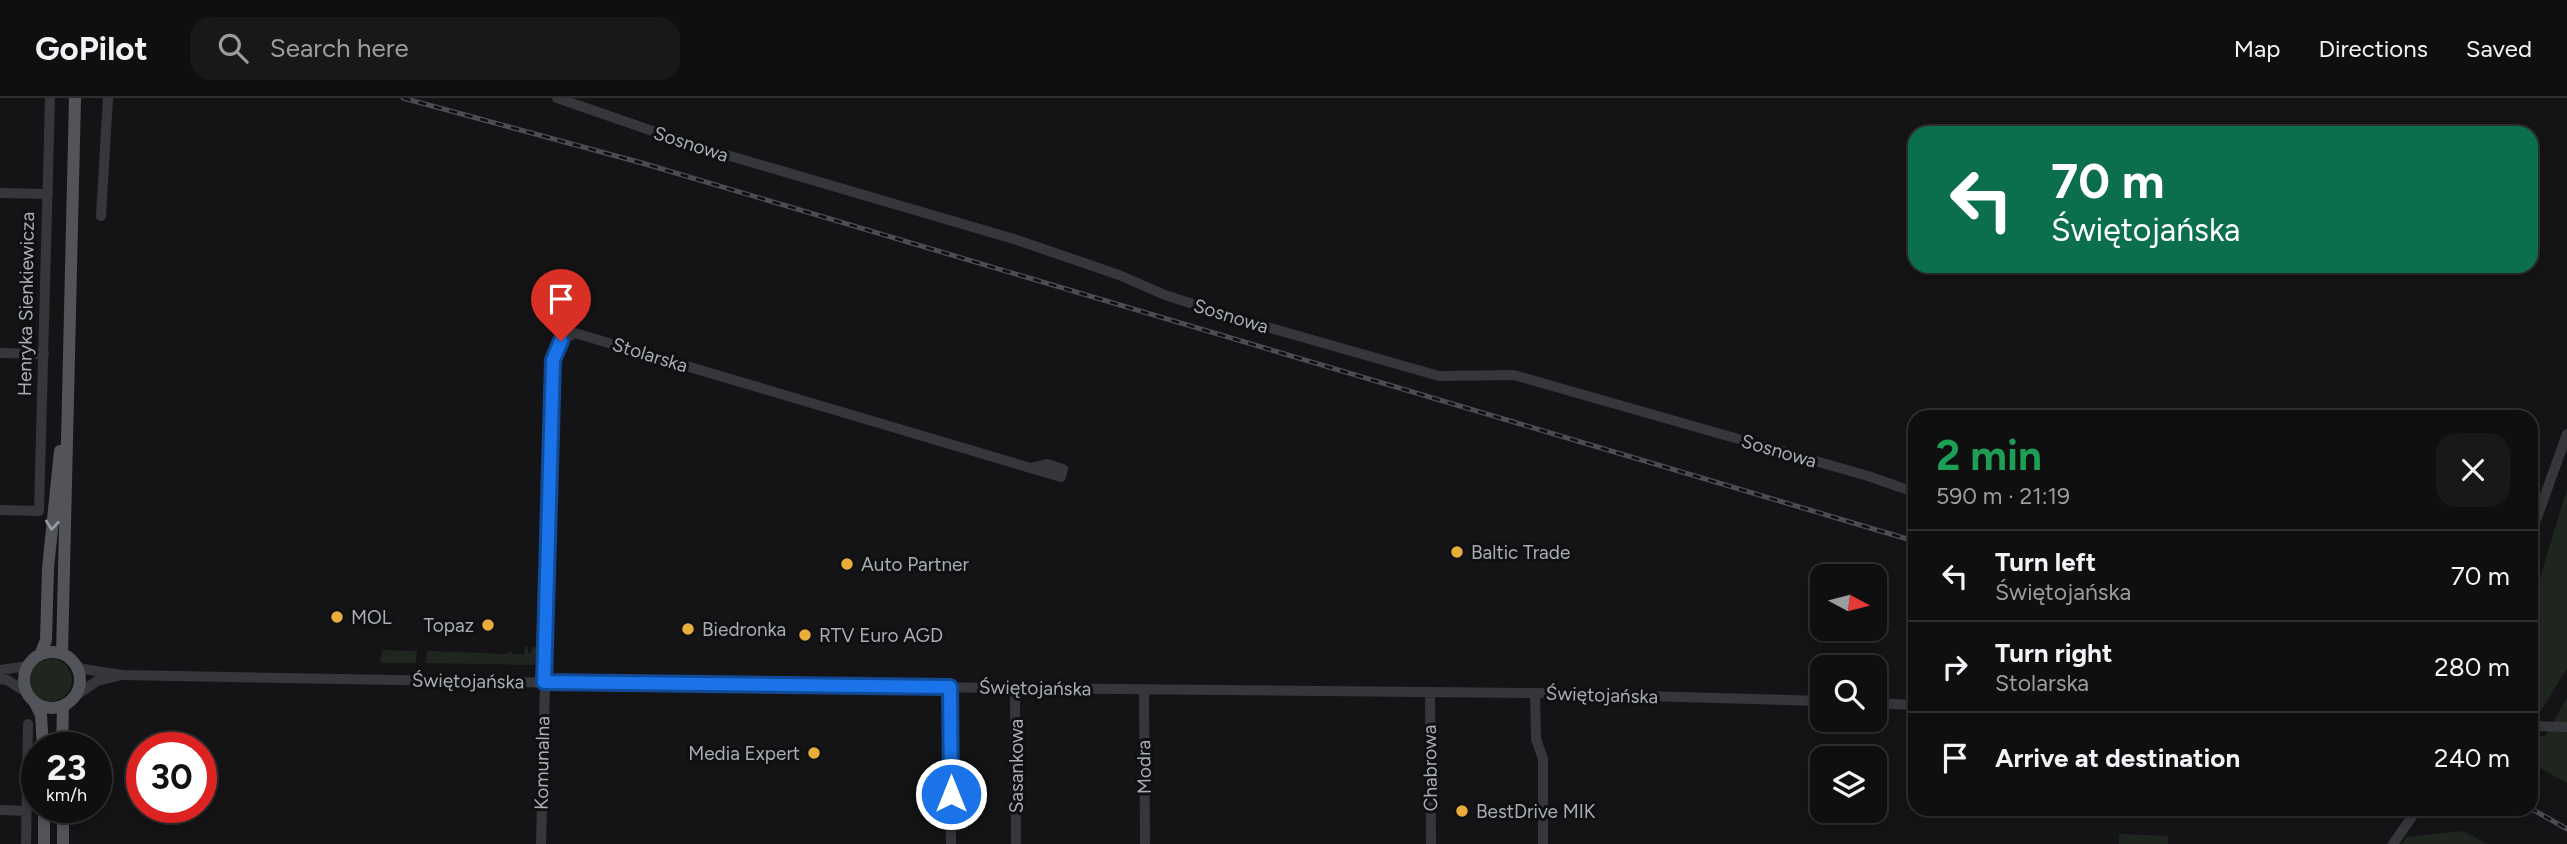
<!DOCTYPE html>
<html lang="en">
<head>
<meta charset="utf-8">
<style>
  :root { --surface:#0f0f10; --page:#181819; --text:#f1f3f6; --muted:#9b9c9f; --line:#2f2f30 }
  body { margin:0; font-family:Figtree,sans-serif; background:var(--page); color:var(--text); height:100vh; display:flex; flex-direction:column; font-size:26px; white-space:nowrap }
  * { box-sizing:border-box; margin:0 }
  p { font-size:23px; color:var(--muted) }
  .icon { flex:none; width:38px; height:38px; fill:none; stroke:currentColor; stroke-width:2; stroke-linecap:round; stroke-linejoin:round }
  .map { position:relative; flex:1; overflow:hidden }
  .panel { position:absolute; left:1908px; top:312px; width:630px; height:406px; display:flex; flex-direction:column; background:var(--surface); border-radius:21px; box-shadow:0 4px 10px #0003,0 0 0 2px var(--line) }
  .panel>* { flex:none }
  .hud { position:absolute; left:1908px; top:28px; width:630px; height:147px; border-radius:21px; box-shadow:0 4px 10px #0003,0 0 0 2px var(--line); background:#0b6e4f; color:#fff; overflow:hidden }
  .needle { width:46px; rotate:97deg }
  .tools { position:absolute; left:1810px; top:466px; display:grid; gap:14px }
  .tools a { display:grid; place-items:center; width:77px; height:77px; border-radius:14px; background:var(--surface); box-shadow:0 4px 10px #0003,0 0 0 2px var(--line); font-size:35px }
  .speed { position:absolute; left:21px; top:634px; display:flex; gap:14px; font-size:35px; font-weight:700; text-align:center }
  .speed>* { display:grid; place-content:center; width:91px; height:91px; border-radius:50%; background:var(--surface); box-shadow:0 4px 10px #0003,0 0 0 2px var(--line); line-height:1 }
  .speed small { font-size:18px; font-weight:400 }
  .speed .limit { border:10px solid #d22; background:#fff; color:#111 }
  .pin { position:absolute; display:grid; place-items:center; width:60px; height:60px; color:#fff; margin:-72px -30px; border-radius:50% 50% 50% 0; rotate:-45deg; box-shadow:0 0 7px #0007 }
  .pin .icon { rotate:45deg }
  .me { position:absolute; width:77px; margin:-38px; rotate:0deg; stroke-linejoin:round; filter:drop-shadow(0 0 5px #0008) }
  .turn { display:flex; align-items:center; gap:24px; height:147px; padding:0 28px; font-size:32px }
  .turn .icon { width:91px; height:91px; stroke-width:2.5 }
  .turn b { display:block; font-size:49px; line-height:60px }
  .round { display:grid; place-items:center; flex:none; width:74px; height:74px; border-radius:21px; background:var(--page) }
  .summary { display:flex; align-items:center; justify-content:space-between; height:119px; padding:0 28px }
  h1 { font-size:42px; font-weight:700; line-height:52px; color:#1e9e55 }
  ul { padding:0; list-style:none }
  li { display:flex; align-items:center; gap:21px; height:91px; padding:0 28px; border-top:2px solid var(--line) }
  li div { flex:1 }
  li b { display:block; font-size:26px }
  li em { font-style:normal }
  header { display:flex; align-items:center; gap:42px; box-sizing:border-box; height:98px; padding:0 35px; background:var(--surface); border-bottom:2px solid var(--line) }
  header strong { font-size:33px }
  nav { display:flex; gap:38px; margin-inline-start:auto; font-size:24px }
  .search { width:490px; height:63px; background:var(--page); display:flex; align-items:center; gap:18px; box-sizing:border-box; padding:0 24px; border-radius:21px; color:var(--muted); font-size:26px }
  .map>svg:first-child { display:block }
  .green { fill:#1f2620 }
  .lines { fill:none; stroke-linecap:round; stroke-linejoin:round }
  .minor { stroke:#36373b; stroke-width:10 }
  .major { stroke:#52545a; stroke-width:12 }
  .rail-casing { stroke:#4b4d52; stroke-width:5 }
  .rail { stroke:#101011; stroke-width:2.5; stroke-dasharray:8; stroke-linecap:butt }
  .oneway { stroke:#969aa4 }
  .route-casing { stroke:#114b97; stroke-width:18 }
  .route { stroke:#1a73e8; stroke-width:12 }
  .poi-dot { fill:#e8ad3b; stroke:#101011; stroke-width:2.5 }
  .labels { text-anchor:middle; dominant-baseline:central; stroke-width:6; stroke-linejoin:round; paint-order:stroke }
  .street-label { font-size:19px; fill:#a7acb6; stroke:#101011 }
  .poi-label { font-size:19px; fill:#a7acb6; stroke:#101011; text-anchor:start }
</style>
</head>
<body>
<header>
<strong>GoPilot</strong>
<div class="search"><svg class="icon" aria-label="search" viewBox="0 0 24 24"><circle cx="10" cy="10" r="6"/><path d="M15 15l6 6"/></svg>Search here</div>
<nav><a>Map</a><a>Directions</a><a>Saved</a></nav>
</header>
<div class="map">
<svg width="2567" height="746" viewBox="0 0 2567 746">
  <rect width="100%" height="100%" fill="#141416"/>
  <path class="green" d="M2567,391V570L2538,618L2531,617V597L2535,589L2531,588V509Z
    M525,549H528V555H531L532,549H536L540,553V564L533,567L426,565L427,553L509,556L510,553L513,556H524Z
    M383,552L417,553L416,565H382L380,560Z
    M30 582a21 21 0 1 1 42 0a21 21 0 1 1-42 0Z
    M2567,600V685L2531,665L2530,638H2545Z
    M2463,733L2487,746H2402L2406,739Z
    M2119,736L2168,738V746H2119Z"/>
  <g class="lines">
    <path class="minor" d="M557,0L696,48L1017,142L1119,177L1165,197L1239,221L1439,278L1514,277L1868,378L1914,394
      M0,95L48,96
      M101,118L108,0
      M0,255L44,256
      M0,412L39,413L50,0
      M2530,439L2567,336
      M75,567L83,571L122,577L619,586L1535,595L1822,603
      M0,572L28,568
      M0,581L7,582L26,594
      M950,589L951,746
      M1015,590L1016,746
      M1144,592L1145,746
      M1430,594L1431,746
      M1535,595L1536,641L1543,661V746
      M75,598L97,583L118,578
      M1874,605L1914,607
      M2530,628L2567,629
      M0,712L27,713
      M26,746L28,626
      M541,746L553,262L560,243L575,235L1061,379L1063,371L1047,366L1030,370
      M2393,746L2418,710"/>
    <path class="major" d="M24 582a28 28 0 1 1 56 0a28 28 0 1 1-56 0Z
      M62,556L75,0
      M40,557L46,542L48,470L60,353
      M35,605L41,617L43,649
      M62,649L63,608
      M44,709V746
      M63,709V746"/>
    <defs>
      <path id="rail" d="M403,0L642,65L1914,443
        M2530,710L2567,731"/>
    </defs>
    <use href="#rail" class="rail-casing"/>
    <use href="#rail" class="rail"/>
  </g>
  <defs><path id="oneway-chevron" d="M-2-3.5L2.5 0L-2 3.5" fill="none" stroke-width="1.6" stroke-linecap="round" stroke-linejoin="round" transform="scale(1.75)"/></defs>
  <use class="oneway" href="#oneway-chevron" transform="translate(52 427) rotate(96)"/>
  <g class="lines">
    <defs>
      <path id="route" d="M561,243L553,262L544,584L950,589L951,696"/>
    </defs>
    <use href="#route" class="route-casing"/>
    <use href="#route" class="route"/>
  </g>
  <g class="poi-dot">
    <circle cx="1457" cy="454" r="7"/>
    <circle cx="847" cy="466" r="7"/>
    <circle cx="337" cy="519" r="7"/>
    <circle cx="488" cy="527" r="7"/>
    <circle cx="688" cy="531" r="7"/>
    <circle cx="805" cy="537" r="7"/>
    <circle cx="814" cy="655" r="7"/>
    <circle cx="1462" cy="713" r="7"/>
  </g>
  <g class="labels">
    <g class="street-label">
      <text transform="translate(691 46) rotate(18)">Sosnowa</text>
      <text transform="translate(26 206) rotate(-89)">Henryka Sienkiewicza</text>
      <text transform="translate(1231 218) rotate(17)">Sosnowa</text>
      <text transform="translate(650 257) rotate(17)">Stolarska</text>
      <text transform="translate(1779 353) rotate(16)">Sosnowa</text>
      <text transform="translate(468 583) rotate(1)">Świętojańska</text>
      <text transform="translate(1035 590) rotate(1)">Świętojańska</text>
      <text transform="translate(1602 597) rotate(2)">Świętojańska</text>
      <text transform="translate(542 665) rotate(-89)">Komunalna</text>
      <text transform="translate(1016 668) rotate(-90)">Sasankowa</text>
      <text transform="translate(1144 669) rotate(-91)">Modra</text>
      <text transform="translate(1430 670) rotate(-91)">Chabrowa</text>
    </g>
    <g class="poi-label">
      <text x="1471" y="454">Baltic Trade</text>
      <text x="861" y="466">Auto Partner</text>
      <text x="351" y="519">MOL</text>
      <text x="474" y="527" text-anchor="end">Topaz</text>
      <text x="702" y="531">Biedronka</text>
      <text x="819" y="537">RTV Euro AGD</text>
      <text x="800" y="655" text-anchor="end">Media Expert</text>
      <text x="1476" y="713">BestDrive MIK</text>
    </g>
  </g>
</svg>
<div class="tools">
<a><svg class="needle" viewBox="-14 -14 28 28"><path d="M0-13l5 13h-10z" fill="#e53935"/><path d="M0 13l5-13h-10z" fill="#9b9c9f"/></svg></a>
<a><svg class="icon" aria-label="search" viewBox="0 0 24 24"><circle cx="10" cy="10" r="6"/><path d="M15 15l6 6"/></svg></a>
<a><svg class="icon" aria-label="layers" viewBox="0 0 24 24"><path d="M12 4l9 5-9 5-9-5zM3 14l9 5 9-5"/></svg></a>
</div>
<div class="speed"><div>23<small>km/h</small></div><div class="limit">30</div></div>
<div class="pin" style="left:561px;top:243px;background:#d93025"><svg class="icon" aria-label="arrive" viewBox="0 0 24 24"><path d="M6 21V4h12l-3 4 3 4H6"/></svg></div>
<svg class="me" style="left:951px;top:696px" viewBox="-20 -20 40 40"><circle r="17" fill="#1a73e8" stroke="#fff" stroke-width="3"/><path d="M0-11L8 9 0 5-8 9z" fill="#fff"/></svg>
<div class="hud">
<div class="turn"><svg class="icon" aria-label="left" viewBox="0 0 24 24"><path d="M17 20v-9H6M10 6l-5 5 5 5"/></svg><div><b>70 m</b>Świętojańska</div></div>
</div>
<section class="panel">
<div class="summary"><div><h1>2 min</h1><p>590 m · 21:19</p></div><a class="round"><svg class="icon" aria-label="close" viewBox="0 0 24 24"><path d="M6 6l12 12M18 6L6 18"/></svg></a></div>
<ul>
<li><svg class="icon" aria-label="left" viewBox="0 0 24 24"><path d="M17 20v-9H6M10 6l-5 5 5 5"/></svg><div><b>Turn left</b><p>Świętojańska</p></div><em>70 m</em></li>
<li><svg class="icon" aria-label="right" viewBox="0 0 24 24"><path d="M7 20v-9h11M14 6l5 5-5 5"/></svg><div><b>Turn right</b><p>Stolarska</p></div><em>280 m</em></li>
<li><svg class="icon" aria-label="arrive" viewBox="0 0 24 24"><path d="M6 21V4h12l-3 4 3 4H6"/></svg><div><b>Arrive at destination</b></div><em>240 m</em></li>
</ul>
</section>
</div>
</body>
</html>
